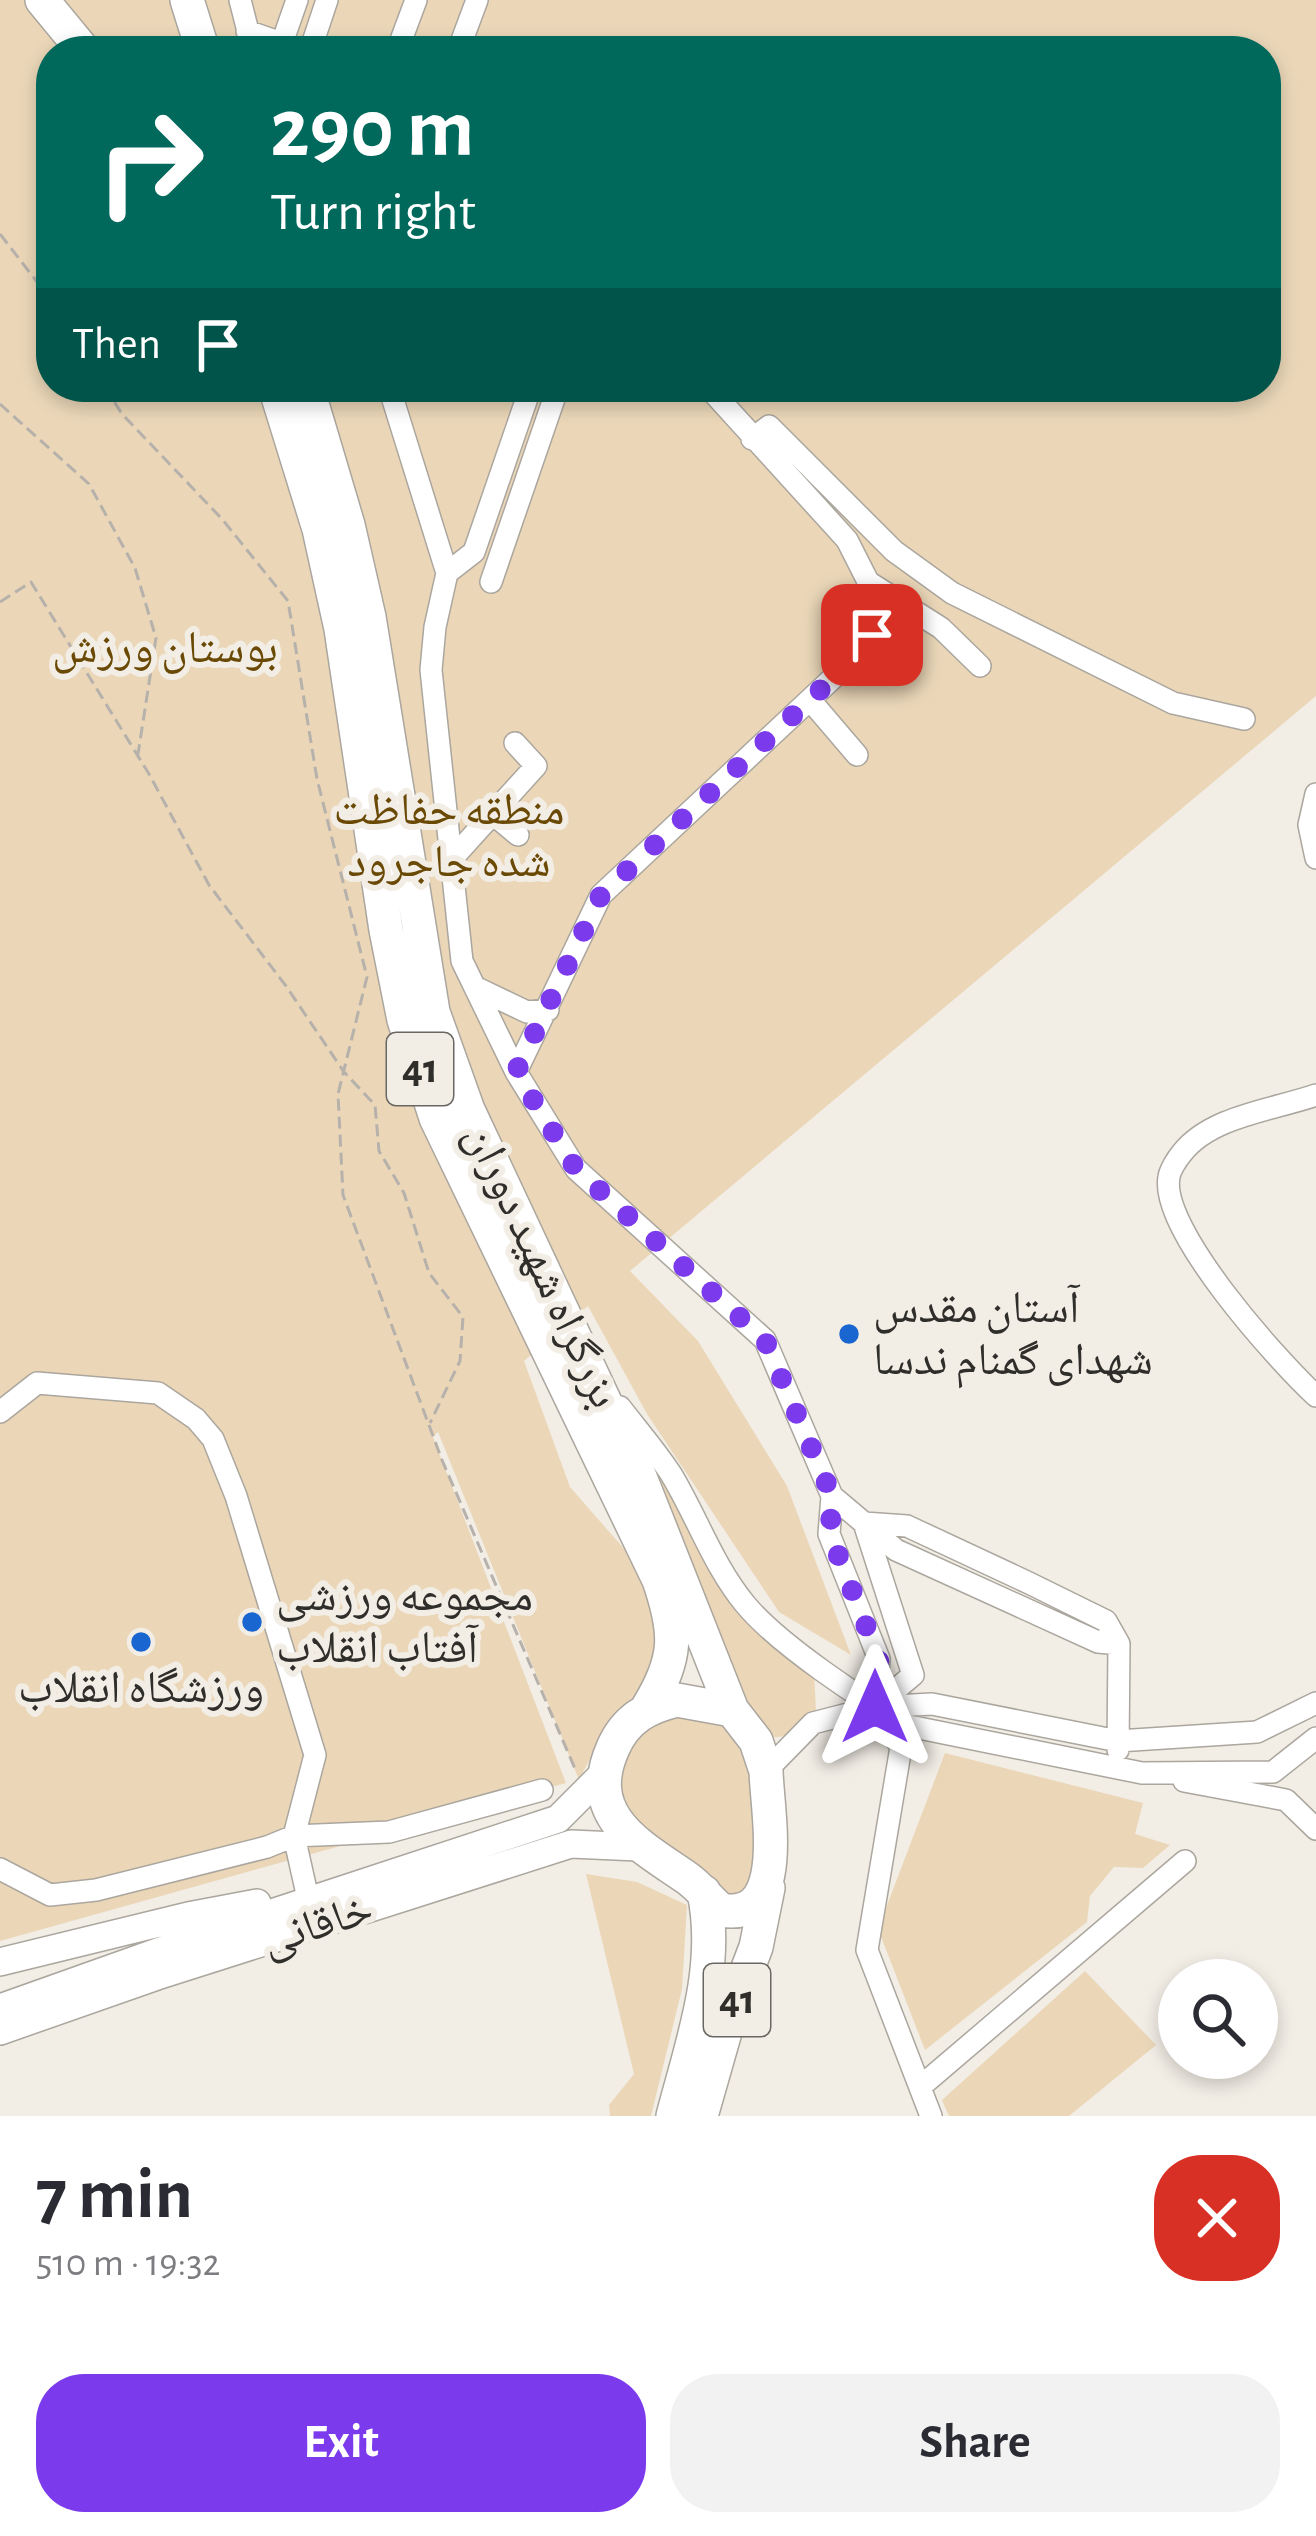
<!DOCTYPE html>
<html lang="en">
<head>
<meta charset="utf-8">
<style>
  :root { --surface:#fff; --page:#f2f2f3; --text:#2b2b33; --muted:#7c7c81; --accent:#7c3aed }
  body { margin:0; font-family:"Alegreya Sans","Noto Naskh Arabic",sans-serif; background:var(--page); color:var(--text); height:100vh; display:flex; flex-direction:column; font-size:45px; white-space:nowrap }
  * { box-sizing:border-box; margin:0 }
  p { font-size:39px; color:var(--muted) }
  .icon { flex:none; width:66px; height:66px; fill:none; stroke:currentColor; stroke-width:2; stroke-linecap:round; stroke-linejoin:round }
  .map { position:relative; height:2116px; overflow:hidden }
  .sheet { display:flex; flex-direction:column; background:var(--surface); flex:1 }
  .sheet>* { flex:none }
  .guide { position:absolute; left:36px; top:36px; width:1245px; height:366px; border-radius:48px; box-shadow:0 6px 18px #0003; background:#00695c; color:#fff; overflow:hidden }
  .tools { position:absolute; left:1158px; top:1959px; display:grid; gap:24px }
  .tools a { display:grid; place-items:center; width:120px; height:120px; border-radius:50%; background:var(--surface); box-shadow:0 6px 18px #0003; font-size:60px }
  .pin { position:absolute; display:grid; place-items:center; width:102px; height:102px; color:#fff; margin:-51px; border-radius:24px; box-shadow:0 6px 18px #0006 }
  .me { position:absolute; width:132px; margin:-66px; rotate:0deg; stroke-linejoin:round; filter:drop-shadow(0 0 9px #0008) }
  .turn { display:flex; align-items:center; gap:42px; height:252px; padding:0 36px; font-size:54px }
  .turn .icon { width:156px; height:156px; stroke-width:2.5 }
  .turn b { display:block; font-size:84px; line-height:102px }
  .then { display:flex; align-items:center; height:114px; padding:0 36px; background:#0003; gap:24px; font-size:45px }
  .round { display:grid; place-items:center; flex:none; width:126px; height:126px; border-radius:48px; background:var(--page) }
  .overview { display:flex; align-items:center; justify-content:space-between; height:204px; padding:0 36px }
  h1 { font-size:72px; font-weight:700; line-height:90px }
  .button { display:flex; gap:24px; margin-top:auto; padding:24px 36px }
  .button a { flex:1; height:138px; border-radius:48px; background:var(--accent); color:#fff; font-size:48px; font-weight:700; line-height:138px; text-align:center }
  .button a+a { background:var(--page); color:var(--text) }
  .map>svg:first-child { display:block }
  .green { fill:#ebd7b8; fill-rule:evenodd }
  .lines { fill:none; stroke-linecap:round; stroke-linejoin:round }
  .minor-casing { stroke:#aba69e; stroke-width:24 }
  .major-casing { stroke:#aba69e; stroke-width:30 }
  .highway-casing { stroke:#aba69e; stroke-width:36 }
  .path { stroke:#b6b1ab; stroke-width:3; stroke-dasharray:12 6; stroke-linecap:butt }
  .minor { stroke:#fff; stroke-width:21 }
  .major { stroke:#fff; stroke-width:27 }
  .highway { stroke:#fff; stroke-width:33 }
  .route { stroke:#7c3aed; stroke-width:21; stroke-dasharray:0 37.8 }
  .poi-dot { fill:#1966d0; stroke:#f2ede5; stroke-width:4.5 }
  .labels { text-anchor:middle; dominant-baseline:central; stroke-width:12; stroke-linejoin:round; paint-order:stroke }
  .shield { fill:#f2ede5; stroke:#6a6763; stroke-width:3 }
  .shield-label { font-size:42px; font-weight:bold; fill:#302e2b }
  .park-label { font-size:45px; fill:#6a4905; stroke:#f2ede5 }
  .street-label { font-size:45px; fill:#302e2b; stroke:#f2ede5 }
  .poi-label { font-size:45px; fill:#302e2b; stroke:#f2ede5; text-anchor:start }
</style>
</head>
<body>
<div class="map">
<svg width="1316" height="2116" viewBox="0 0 1316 2116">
  <rect width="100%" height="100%" fill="#f2ede5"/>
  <path class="green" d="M0,0H1316V696L630,1271L698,1341L787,1486L851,1655L779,1612L647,1414L588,1306L524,1361L570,1487L633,1559L661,1630L648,1685L612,1717L579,1780L438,1432L433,1437L566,1783L0,1941ZM51,51H1266V387H51Z
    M664,1479L704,1558L814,1672L816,1711L798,1721L794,1731C786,1735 777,1741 768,1734C740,1713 678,1531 661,1488L660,1480Z
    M691,1714L732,1729L751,1753L757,1873L741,1905L645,1838L617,1791C630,1739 638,1725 691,1714Z
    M945,1753L1143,1803L1135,1834L1170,1845L1143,1868L1114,1867L1090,1896L1087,1922L925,2050L878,1929Z
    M586,1874L637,1882L687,1905L682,1989L651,2116H610L609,2105L634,2074Z
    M1085,1971L1156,2045L1069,2116H949L942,2100Z"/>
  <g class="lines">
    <defs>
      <path id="minor" d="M240,0L253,51
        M247,31L304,51
        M282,43L297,0
        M310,51L327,0
        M397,51L416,0
        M458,51L477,0
        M389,387L447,573L435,627L431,670L462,961L516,1072
        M708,387L847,540L881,607L873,635L834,677L601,895L516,1072L576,1169L765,1340L832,1496
        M752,439L769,426L894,551L952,593L1173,703L1244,719
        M447,573L474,552L528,395
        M491,582L558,387
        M870,583L941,628L980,666
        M810,700L857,755
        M1316,794L1309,825L1316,858
        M493,814L518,835
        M450,861L536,766L515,743
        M479,989L527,1012L548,1010
        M1316,1095C1273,1110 1211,1116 1182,1153C1177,1159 1170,1170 1169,1177C1159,1229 1278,1361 1316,1396
        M620,1407C637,1429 656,1451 671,1474C697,1517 713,1565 745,1604C778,1644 863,1701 909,1726L1142,1773L1273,1772L1316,1738
        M0,1412L37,1383L158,1393L196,1419L213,1439L236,1496L315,1755L294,1836L307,1894
        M864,1523L907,1526L1029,1583L1106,1621L1119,1644L1098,1642L896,1550Z
        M875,1707L913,1675L864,1523L832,1496L829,1534L879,1659L875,1707L901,1747L867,1950L931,2116
        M1118,1750L1119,1644
        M766,1771L813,1723L875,1707L932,1704L1118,1741L1257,1732L1316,1703
        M1184,1781L1286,1800L1316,1829
        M0,1869L50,1895L96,1890L267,1847L294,1836L389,1832L542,1790
        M920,2087L1185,1861"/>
      <path id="major" d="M0,1962L188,1916L257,1903
        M0,2008L214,1932L558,1819L606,1771
        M0,2031L157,1976L571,1844L638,1847"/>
      <path id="highway" d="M42,0L84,51
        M187,0L203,51
        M275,387L319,529L341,629L386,930L404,1020L436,1118L659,1580C677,1633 678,1658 648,1707
        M307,387L348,525L369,617L433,1012L468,1110L640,1477L732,1710
        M677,1700L732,1710L756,1741L766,1771C767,1812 790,1923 721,1910C709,1900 700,1887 687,1878C641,1846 582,1817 613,1748C626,1718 648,1707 677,1700Z
        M673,2116C692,2043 720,1968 704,1892
        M701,2116L729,2018L756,1947L768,1888"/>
    </defs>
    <use href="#minor" class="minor-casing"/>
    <use href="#major" class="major-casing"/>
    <use href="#highway" class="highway-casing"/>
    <path class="path" d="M0,234L51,300
      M105,387L122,414L222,519L288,601L317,779L367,977L338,1094L343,1195L442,1460L576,1771
      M0,404L89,484L135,568L156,638L138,754
      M0,602L31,582L149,774L209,885L286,986L344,1072L375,1105L379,1151L404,1193L429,1273L463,1317L460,1361L430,1423"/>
    <use href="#minor" class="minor"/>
    <use href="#major" class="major"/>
    <use href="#highway" class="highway"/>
  </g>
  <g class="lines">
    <path class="route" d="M872,635L834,677L601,895L516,1072L576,1169L765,1340L832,1496L830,1534L879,1659L875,1707"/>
  </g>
  <g class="poi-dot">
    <circle cx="849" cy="1334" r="12"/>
    <circle cx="252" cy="1622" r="12"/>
    <circle cx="141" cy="1642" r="12"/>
  </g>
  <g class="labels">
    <g class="shield">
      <rect x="387" y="1033" width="66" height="72" rx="9"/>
      <rect x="704" y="1964" width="66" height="72" rx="9"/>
    </g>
    <g class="shield-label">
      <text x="420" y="1069">41</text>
      <text x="737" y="2000">41</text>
    </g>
    <g class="park-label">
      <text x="165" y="648">بوستان ورزش</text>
      <text x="449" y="810">منطقه حفاظت<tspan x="449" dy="52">شده جاجرود</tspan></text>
    </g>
    <g class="street-label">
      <text transform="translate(542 1266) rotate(65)">بزرگراه شهید دوران</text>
      <text transform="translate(317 1925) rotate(-18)">خاقانی</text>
    </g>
    <g class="poi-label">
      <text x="873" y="1308">آستان مقدس<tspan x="873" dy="52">شهدای گمنام ندسا</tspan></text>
      <text x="276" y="1596">مجموعه ورزشی<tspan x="276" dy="52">آفتاب انقلاب</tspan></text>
      <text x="141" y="1688" text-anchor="middle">ورزشگاه انقلاب</text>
    </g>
  </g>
</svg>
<div class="tools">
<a><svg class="icon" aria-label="search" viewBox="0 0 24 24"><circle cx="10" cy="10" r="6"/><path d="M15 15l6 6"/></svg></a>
</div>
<div class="pin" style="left:872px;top:635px;background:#d93025"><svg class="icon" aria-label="arrive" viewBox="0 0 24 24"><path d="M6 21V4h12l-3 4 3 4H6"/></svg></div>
<svg class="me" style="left:875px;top:1707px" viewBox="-20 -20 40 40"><path d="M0-17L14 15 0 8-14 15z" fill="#7c3aed" stroke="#fff" stroke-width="4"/></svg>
<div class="guide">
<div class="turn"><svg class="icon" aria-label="right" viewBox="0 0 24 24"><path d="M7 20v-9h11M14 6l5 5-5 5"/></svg><div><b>290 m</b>Turn right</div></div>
<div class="then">Then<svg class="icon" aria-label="arrive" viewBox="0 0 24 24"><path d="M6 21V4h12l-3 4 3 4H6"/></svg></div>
</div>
</div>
<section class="sheet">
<div class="overview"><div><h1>7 min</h1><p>510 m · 19:32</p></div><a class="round" style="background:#d93025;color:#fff"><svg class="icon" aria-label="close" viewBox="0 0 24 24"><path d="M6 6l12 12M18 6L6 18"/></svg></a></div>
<div class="button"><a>Exit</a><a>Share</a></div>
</section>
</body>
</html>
